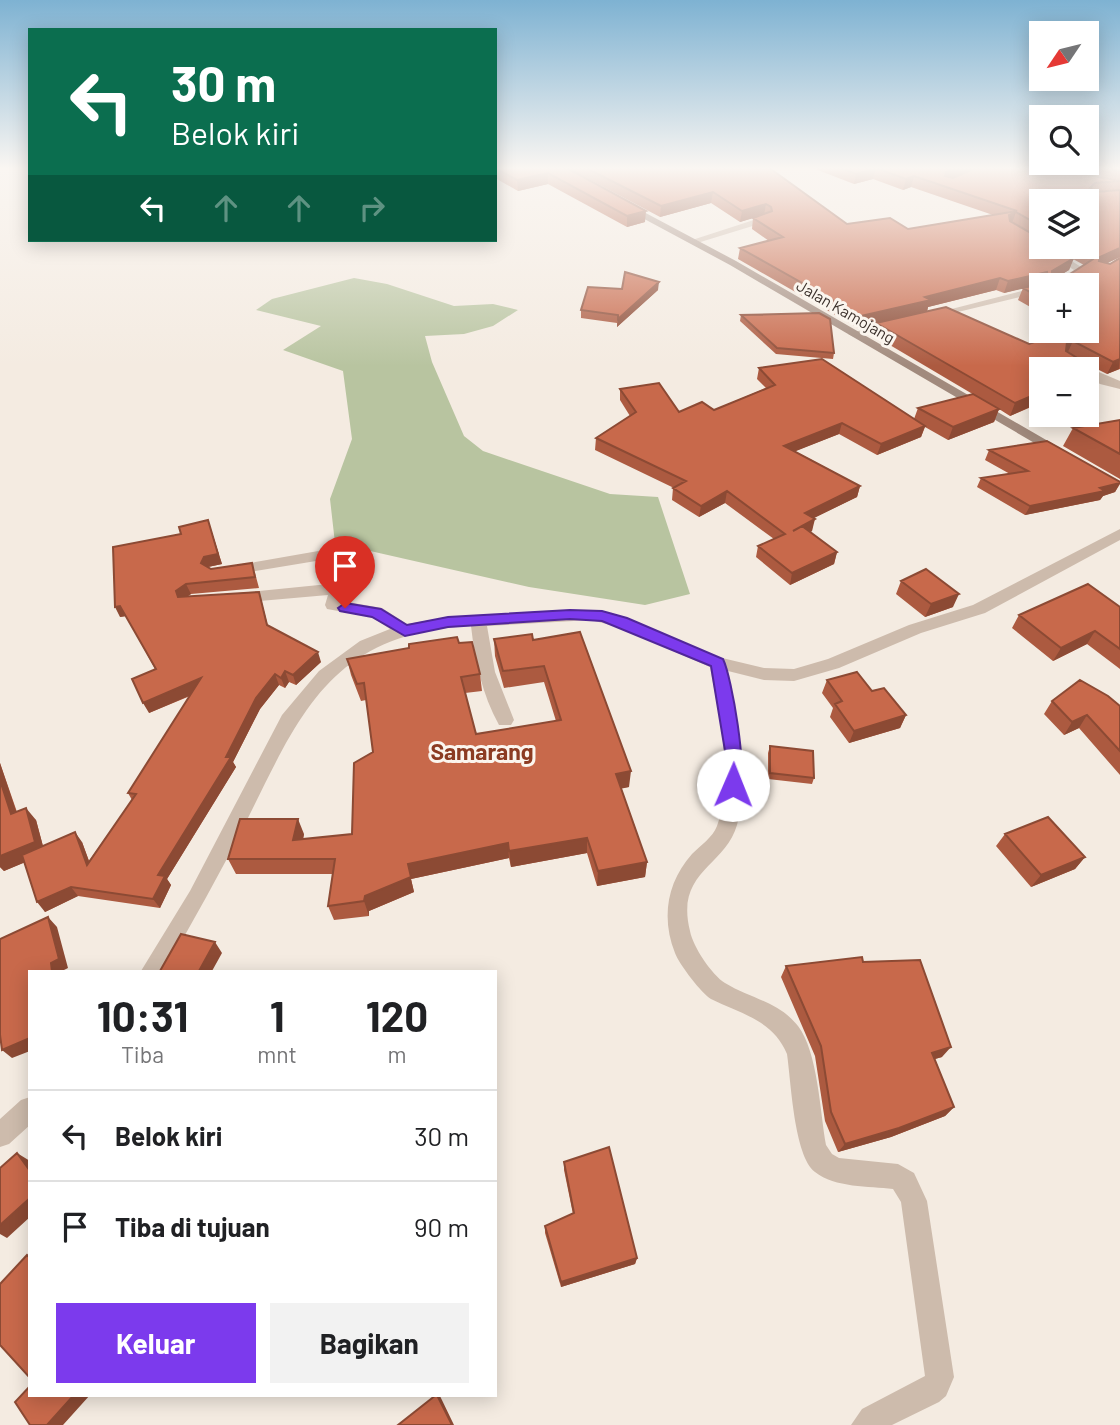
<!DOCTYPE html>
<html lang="id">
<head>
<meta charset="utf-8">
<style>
  :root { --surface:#fff; --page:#f2f2f2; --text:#202124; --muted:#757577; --line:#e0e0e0; --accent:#7c3aed }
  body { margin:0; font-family:Barlow,sans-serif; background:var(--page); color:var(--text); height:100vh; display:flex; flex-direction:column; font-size:26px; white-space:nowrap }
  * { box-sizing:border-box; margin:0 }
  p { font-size:23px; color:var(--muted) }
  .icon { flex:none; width:38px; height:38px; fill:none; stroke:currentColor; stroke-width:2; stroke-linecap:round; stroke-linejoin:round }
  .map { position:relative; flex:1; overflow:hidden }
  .side { position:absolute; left:28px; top:970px; width:469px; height:427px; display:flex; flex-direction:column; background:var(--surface); border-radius:0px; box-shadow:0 4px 18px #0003 }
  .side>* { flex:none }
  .hud { position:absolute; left:28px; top:28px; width:469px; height:214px; border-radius:0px; box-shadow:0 4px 18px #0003; background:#0b6e4f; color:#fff; overflow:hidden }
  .needle { width:46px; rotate:235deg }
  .fabs { position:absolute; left:1029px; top:21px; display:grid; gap:14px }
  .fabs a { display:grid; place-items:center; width:70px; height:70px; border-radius:0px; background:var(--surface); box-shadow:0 4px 18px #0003; font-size:35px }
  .pin { position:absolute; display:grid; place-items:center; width:60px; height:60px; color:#fff; margin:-72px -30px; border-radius:50% 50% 50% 0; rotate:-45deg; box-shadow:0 0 7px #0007 }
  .pin .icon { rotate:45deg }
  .me { position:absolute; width:77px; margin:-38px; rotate:1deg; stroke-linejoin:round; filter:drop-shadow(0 0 5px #0008) }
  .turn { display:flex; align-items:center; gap:24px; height:147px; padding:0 28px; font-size:32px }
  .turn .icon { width:91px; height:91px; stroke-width:2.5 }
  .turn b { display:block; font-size:49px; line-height:60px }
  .lanes { display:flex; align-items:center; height:66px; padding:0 28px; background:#0003; justify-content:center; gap:35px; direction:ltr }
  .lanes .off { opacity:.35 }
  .eta { display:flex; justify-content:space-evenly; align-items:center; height:119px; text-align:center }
  .eta b { font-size:42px; font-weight:700; line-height:49px }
  .action { display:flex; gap:14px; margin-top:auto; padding:14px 28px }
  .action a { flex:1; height:80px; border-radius:0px; background:var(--accent); color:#fff; font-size:28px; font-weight:700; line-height:80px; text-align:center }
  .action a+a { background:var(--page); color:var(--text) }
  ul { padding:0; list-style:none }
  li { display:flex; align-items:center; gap:21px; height:91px; padding:0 28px; border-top:2px solid var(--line) }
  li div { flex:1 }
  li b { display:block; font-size:26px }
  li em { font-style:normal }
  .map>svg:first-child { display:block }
  .green { fill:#b8c4a0 }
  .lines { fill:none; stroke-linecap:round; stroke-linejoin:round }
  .street { fill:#cdbbac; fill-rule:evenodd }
  .secondary { fill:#a18a7d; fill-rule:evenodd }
  .wall { fill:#ac5a40; fill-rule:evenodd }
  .shaded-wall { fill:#8c4a34 }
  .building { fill:#c8694b; stroke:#8c4a34; stroke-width:2; fill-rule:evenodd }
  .route { fill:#7c3aed; stroke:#51269a; stroke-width:2 }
  .labels { text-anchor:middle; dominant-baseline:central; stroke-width:6; stroke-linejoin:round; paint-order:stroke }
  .far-street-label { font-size:16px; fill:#3b302b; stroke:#fbf5ee }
  .quarter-label { font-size:23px; font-weight:bold; fill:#8c3b22; stroke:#fbf5ee }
</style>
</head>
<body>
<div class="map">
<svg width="1120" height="1425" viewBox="0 0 1120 1425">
  <rect width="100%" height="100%" fill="#f4ebe1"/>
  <path class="green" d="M354,278L387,284L454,306L493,304L518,310L493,326L464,334L425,336L432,362L464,436L483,451L610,494L658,497L690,594L645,605L529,587L335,543L330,499L352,439L343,371L283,350L321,326L256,310L272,299Z"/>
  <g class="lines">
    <path class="street" d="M763,217L768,220L766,222L694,244L689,241Z
      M1041,245V247H1049L1086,270L1061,285H1049L1074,270L1040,249Z
      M1041,286V292L933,318L928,315Z
      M898,320L903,323L902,325L854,337L848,334Z
      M1087,367L1120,381V389L1100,384L1087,376V369H1082Z
      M1120,529V540L985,613L921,633L839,668L794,681L764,680L728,671C737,722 751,774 737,825C725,867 675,871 690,931C693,947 712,975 725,983C751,999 778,1001 798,1026C818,1052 820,1112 826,1145L832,1154L839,1158L898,1164L914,1173L927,1201L954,1377L946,1396L939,1402L892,1425H851L862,1409L925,1376L901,1202L893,1189C869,1186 835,1188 815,1172C794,1156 791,1081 787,1054C773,1020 741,1014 711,999C702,994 679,964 675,953C661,918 667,882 692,854C700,846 713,837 717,826C735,776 719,718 710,667L618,627L591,620L487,626L495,672L514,720L511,725H499C482,694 475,661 471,626C332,633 301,711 246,822C220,873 193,922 164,971H141L190,891L282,715L319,671L360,641L390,629L372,617L327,609L325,605L328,595L238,603L230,598L238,593L329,584L327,563L322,560L232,575L227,573L224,570L227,567L324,550L341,560L346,578L342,601L382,608L407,624L448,617L591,610L628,618L718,657L764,668L794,669L828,659L909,625L973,605Z
      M30,1097V1125L9,1144L0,1147V1119L21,1100Z"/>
    <path class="secondary" d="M625,202L736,261L1067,452L1065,455H1055L730,265L622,207L621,205Z"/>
  </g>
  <path class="wall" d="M495,167H768L847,224L908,229L993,215L911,187L903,190L873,179L854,184L810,167H1120V257L1107,263L1110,264L1120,258V369L1107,374L1097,369L1091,381L1010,416L999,409L994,422L948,440L925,427L921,437L877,455L839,434L795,451L860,486L857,497L813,518L812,531L810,532L837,552L834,564L790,585L756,557L758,546L774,539L725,503L699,517L672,500L673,488H674L595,450L596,438L630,416L620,400V389L679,412L714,410L766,388L757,379L759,368L914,419L918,408L981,399L873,335L876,324L858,328L738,259L740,248L769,241L752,229L753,218L755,217L740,222L711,203L660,217L581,175L645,222L627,227L548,184L518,191L495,178ZM1041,201L1087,247H1041ZM1073,259L1084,265L1067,276L1060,275L1069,270ZM1041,285H1087V331L1029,344L927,311L928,307L996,290L1004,293L1023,288L1018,300L1041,313Z
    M622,289L658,290L617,327V323L581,318V310Z
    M741,315L834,353L833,359L776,354L740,321Z
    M1120,420V479L1063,446L1073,428Z
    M989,450L1120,482V484L1115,492L1103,496L1100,500L1025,515L977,487L981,478L1010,474L985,460Z
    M208,520L222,564L208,567L211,569L255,573L259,588L191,594L188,596L262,603L268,626L321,662L296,685L289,682L285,688L279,685L260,709L233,762L236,767L167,879L171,885L160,908L78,896L45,912L25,862L4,871L0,867V763L17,812L36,820L43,846L82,842L89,861L132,800L128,793L190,696L149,713L155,669L126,616L120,617L181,534Z
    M901,581L953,607L925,617L896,594Z
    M1120,607V669L1087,644L1053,661L1012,628L1019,615Z
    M494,639L533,640L629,787L621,788L647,862L645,877L597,886L587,853L511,867L509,858L411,879L414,892L369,911V916L334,920L328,906L333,874H236L228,859L304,834L303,839L352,834L373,752L366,700L361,701L351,675L347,659L459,643L480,674L482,691L465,693L476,734L556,721L544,682L504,688L495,656Z
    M827,680L872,691L906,715L900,728L849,743L830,717L833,708L822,693Z
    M1052,701L1120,706V775L1079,728L1064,735L1044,714Z
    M770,746L814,778L812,784L768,779V753Z
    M1005,834L1085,857L1075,869L1031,887L996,846Z
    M863,962L942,1057L935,1059L954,1107L945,1116L891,1137L838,1152L825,1121L815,1056L781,977L786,966Z
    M564,1162L637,1258L635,1264L561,1287L545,1233V1226L573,1214L564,1170Z"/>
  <path class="shaded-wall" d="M958,167H976L943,183L946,172Z
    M876,168L873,179L854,184L856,174Z
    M548,173V184L518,191L517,180Z
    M914,176L911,187L903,190L906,179Z
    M713,192L711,203L660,217L661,206Z
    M766,204L764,215L740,222L742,211Z
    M646,211L645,222L627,227V216Z
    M1016,212L1012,223L1005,226L1009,215Z
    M1120,248V257L1095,269L1100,257Z
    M1074,258L1069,270L1048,283L1052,271Z
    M1047,272L1043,284L1004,293L1008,281Z
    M1000,278L996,290L928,307L927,312L858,328L861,316L925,297Z
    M659,282L658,290L617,327L618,319Z
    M1073,341L1067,354H1061L1067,342Z
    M1120,359L1119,369L1107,374L1113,362Z
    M1097,369L1091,381L1087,383V373Z
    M1041,392V402L1010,416L1015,403Z
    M999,409L994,422L948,440L953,427Z
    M842,423L839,434L781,457L784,446Z
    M925,426L921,437L877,455L881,444Z
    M1120,483L1115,492L1103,496L1100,500L1025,515L1030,506Z
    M860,486L857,497L802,524L805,513Z
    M727,491L725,503L699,517L701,506Z
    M815,519L812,531L790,542L793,531Z
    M208,520L222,564L208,567L201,563Z
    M837,552L834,564L790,585L792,573Z
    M186,584L191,594L180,601L176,591Z
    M959,594L953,607L925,617L931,604Z
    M120,606L126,616L120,617L115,607Z
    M1095,631L1087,644L1053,661L1061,648Z
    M318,652L321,662L296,685L293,675Z
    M285,671L289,682L285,688L281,678Z
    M275,674L279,685L260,709L233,762L236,767L167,879L171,885L160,908L153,899L158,875L226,757L256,698Z
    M201,678L205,689L149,713L143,703Z
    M906,715L900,728L849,743L854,731Z
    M1087,715L1079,728L1064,735L1072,722Z
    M0,763L21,826L11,814L0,780Z
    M631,771L629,787L615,790L616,774Z
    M26,808L36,820L45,854L4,871L0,867V856Z
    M298,819L304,834L300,855L293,840Z
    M75,832L82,842L94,875L87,865Z
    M587,838V853L511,867L509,851Z
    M508,843L509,858L411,879L414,892L369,911V916L364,901L365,896L408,864Z
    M1085,857L1075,869L1031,887L1041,875Z
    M647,862L645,877L597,886L598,871Z
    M71,887L78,896L45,912L37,902Z
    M48,917L57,927L68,968L62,971H52L51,963Z
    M215,942L222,953L212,971H199Z
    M30,1038V1051L12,1058L2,1050Z
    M951,1047L942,1057L924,1062L932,1053Z
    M954,1107L945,1116L891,1137L838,1152L845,1144Z
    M17,1153L30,1161V1171Z
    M30,1198V1217L7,1238L0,1234V1225Z
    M637,1258L635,1264L561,1287V1282Z
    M74,1395H90L63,1425H47Z
    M437,1395L440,1396L454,1425H452Z"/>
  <path class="building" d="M495,167H565L646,211L627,216L548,173L517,180L495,168Z
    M584,167H768L847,224L890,218L908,229L1017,211L914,176L906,179L876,168L856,174L838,167H958L946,172L945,176L953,178L978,167H1045L1120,181L1095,183L1090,188L1096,192L1120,190V248L1100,257L1099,261L1110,264L1120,258V359L1113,362L1073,341L1067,342L1066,351L1079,359H1090L1092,366L1097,369L1087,373V369H1041V392L1015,403L876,323L946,307L1029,344L1066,331H1087V323H1089L1087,322V285H1041V298L1023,288L1048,282L1047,272L1008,281L1000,278L925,297L931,300L861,316L740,248L783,237L753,218L772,211L771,207L766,204L742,211L713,192L661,206ZM1041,201H1087V247H1077L1092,256L1093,259L1067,276L1052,275V271L1074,258L1054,247H1041V239L1010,221L1009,215L1016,212L1041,226Z
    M1097,167H1120V171Z
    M625,272L659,282L618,319V315L581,310L588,287L622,289Z
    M819,313L830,319L834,353L777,348L741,315Z
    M822,359L925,426L881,444L842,423L784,446L860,486L805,513L815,519L793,531L802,526L837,552L792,573L758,546L785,534L727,491L701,506L673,488L686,481L596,438L636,412L620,389L659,383L679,412L702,402L714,410L775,385L759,368Z
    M973,394L999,409L953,427L918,408Z
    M1120,420V454L1073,428Z
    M1047,441L1120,482V483L1100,488L1105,491L1030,506L981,478L1028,471L989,450Z
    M208,520L218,554L204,557L201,563L211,569L252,563L255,577L186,584L176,591L178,597L259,592L267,625L318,652L293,675L285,671L281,678L275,674L256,698L226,757H231L158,875L165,876L153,899L71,887L37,902L22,855L75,832L87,865L136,794L128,793L201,678L143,703L132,679L156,669L120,606L115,607L113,547L181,534L179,527Z
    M926,569L959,594L931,604L901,581Z
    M1088,584L1120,607V649L1095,631L1061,648L1019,615Z
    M580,632L631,771L616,774L647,862L598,871L587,838L509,851L508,843L408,864L411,877L365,896L364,901L328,906L335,859H228L240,819H298L293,840L352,834L354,763L373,752L364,683L357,684L347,659L409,648V644L457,637L459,643L472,642L480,674L461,677L476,734L561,720L544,666L503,671L494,639L532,634L533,640Z
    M857,672L872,691L884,688L906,715L854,731L835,704L842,701L827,680Z
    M1080,680L1108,696L1120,706V751L1087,715L1072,722L1052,701Z
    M770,746L813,751L814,778L770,773Z
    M0,780L11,814L26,808L35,842L0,856Z
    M1048,817L1085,857L1041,875L1005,834Z
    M48,917L59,959L51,963L52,971H30V1038L2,1050L0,1035V939Z
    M181,934L215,942L199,971H160Z
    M862,957L863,962L920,960L951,1047L932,1053L954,1107L899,1128L845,1144L831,1112L821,1046L786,966Z
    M609,1147L637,1258L561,1282L545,1226L574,1213L564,1162Z
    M17,1153L30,1171V1198L0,1225V1168Z
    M27,1255L30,1258V1378L0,1345V1284Z
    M30,1386V1395H74L47,1425H30L15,1402Z
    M436,1395H437L452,1425H398Z"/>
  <linearGradient id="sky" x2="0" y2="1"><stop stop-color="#7eb2d2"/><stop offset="0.46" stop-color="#faf6f2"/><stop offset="1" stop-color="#faf6f2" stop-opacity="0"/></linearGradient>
  <rect width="1120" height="366" fill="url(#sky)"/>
  <path class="route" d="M345,603L381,609L407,625L448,617L570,610L602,611L627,618L723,659C732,678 748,772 739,790H727L724,785L726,757L711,666L602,621L570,619L448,627L405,636L372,617L340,611L338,608Z"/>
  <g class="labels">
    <g class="far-street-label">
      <text transform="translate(846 311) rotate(30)">Jalan Kamojang</text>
    </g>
    <g class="quarter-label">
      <text x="482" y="751">Samarang</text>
    </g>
  </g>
</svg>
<div class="fabs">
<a><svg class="needle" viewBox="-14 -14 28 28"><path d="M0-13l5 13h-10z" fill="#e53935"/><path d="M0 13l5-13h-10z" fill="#757577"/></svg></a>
<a><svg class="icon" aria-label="search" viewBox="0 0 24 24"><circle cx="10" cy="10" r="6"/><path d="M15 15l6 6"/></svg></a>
<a><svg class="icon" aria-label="layers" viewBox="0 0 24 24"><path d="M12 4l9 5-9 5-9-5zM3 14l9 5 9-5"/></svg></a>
<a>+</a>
<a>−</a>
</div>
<div class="pin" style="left:345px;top:608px;background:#d93025"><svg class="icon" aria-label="arrive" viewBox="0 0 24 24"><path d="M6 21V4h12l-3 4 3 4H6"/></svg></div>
<svg class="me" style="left:733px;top:785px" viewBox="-20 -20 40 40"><circle r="19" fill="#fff"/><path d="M0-13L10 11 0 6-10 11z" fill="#7c3aed"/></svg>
<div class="hud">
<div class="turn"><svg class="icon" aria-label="left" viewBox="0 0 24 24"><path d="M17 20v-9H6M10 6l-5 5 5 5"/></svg><div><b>30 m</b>Belok kiri</div></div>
<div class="lanes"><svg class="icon" aria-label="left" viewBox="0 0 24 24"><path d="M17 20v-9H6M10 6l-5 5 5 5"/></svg><svg class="icon off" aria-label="ahead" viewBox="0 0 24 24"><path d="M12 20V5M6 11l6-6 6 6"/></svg><svg class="icon off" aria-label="ahead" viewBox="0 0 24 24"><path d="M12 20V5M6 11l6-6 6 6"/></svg><svg class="icon off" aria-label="right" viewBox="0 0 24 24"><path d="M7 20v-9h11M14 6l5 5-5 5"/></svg></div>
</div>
<section class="side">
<div class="eta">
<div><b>10:31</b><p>Tiba</p></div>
<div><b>1</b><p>mnt</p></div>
<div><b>120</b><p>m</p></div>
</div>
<ul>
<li><svg class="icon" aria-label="left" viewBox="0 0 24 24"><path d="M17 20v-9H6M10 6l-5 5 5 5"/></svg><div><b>Belok kiri</b></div><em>30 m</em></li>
<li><svg class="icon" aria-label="arrive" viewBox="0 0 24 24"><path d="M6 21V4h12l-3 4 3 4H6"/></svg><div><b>Tiba di tujuan</b></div><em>90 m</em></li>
</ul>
<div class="action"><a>Keluar</a><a>Bagikan</a></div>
</section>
</div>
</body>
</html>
